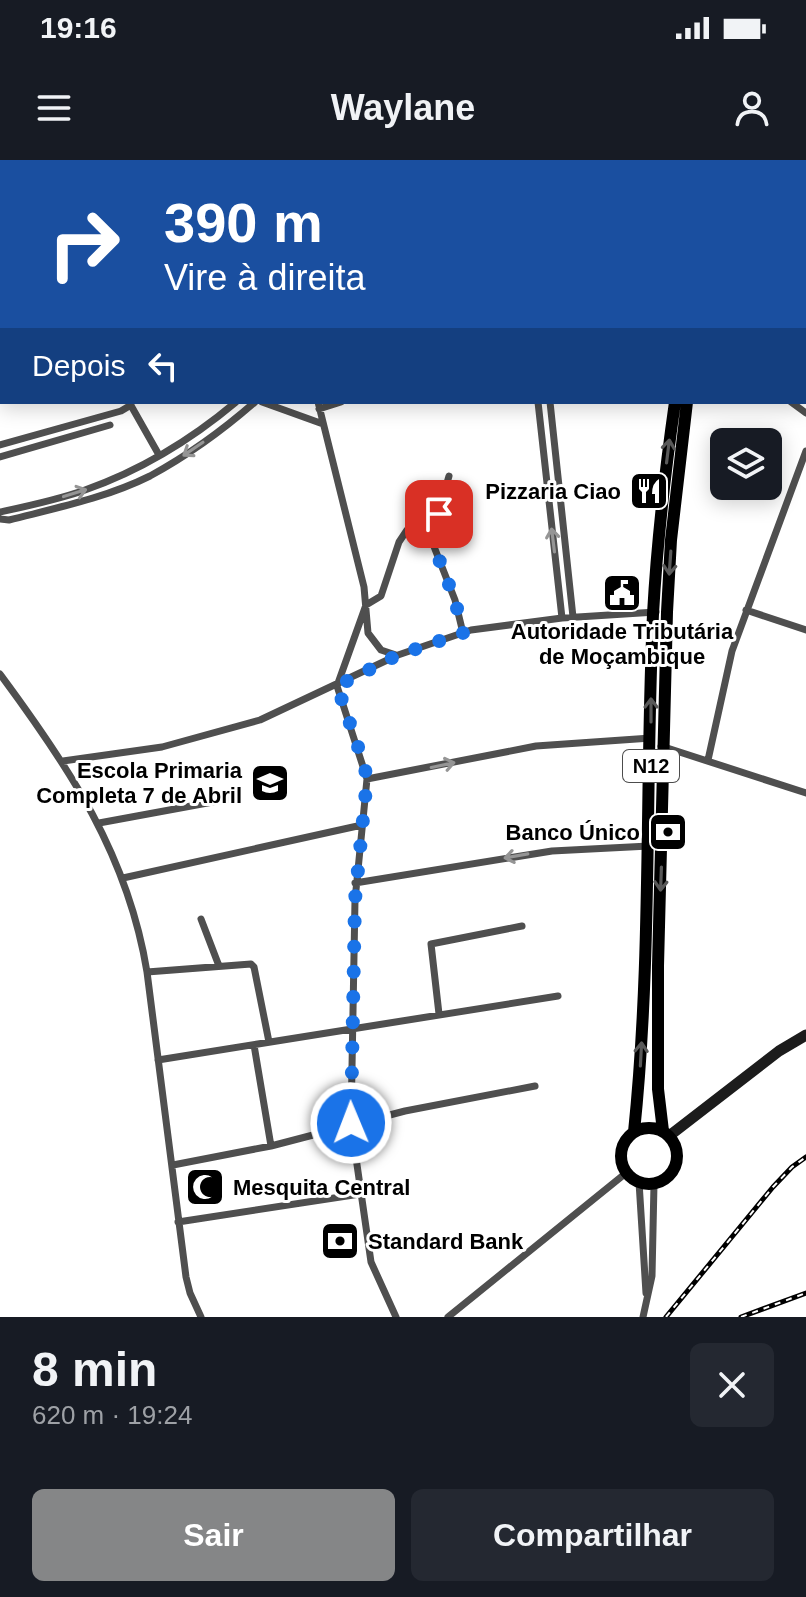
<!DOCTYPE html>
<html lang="pt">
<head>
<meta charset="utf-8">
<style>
  :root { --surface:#171b24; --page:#242831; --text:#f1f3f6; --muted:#9ea1a6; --accent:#858687 }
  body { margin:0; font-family:Arial,sans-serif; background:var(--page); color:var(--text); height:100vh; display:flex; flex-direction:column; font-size:30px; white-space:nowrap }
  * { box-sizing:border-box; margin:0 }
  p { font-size:26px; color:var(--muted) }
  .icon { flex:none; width:44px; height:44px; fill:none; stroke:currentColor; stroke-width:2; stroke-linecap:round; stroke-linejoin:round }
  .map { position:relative; height:1157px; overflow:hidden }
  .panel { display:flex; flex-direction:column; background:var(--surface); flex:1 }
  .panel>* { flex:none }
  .top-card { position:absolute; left:0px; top:0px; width:806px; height:244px; box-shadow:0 4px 20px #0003; background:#1a4fa0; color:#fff; overflow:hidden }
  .controls { position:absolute; left:710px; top:268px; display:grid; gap:16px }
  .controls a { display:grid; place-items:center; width:72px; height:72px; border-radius:12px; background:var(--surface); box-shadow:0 4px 20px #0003; font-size:40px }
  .pin { position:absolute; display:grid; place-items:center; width:68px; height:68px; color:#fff; margin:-34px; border-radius:16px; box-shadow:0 4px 12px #0006 }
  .me { position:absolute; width:88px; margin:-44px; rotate:359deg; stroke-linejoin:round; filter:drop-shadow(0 0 6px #0008) }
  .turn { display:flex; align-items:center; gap:28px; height:168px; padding:0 32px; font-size:36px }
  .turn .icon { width:104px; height:104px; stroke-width:2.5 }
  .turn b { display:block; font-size:56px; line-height:68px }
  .then { display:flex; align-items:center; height:76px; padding:0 32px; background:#0003; gap:16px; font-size:30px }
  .round { display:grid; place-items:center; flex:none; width:84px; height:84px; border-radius:12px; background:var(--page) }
  .overview { display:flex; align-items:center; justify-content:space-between; height:136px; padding:0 32px }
  h1 { font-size:48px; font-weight:700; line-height:60px }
  .button { display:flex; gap:16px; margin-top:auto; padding:16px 32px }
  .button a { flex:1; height:92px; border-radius:12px; background:var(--accent); color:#fff; font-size:32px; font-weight:700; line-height:92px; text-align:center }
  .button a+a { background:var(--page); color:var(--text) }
  .status { display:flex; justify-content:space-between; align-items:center; height:56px; padding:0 40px; background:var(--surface); direction:ltr }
  .status svg { height:22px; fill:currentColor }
  header { display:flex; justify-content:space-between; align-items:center; height:104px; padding:0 32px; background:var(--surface); font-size:36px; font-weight:700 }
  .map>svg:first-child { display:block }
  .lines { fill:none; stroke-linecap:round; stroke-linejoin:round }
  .minor { stroke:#4f4f4f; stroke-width:7 }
  .tertiary { stroke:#4f4f4f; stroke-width:9 }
  .secondary { stroke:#1c1c1c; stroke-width:11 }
  .primary { stroke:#000; stroke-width:12 }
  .rail-casing { stroke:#000; stroke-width:5 }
  .rail { stroke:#fff; stroke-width:2; stroke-dasharray:6; stroke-linecap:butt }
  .oneway { stroke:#959595 }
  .oneway2 { stroke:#595959 }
  .route { stroke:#1a73e8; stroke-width:14; stroke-dasharray:0 25.2 }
  .labels { text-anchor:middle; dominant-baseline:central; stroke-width:6; stroke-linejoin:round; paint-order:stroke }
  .shield { fill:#fff; stroke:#4c4c4c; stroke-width:2 }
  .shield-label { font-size:20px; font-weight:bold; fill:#000 }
  .poi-label { font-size:22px; font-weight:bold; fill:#000; stroke:#fff; text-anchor:end }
</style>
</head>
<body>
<div class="status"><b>19:16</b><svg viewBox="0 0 49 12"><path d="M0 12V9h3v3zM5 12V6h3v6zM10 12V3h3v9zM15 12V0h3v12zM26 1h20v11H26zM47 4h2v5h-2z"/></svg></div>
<header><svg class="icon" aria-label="menu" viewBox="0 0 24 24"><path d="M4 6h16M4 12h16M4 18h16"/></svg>Waylane<svg class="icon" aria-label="person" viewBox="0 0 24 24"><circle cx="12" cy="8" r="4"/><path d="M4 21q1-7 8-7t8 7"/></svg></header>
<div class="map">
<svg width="806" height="1157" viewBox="0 0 806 1157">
  <rect width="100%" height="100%" fill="#fff"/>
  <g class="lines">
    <path class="minor" d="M74,0L75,2
      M364,0L365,2
      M0,160L2,166
      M804,195L806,194
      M129,242L159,295
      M262,242L323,264
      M318,242L364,427L368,473L381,490L396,495
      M538,242L562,458
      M550,242L573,457
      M791,242L806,253
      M319,249L341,242
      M0,285L121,251L131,245
      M0,297L110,265
      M449,316L431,379L455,440L463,473
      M0,352C28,346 57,340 85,330C139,311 192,279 236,242
      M0,359L9,360C56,348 106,338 150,316C187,296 223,270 255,242
      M746,450L806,470
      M0,514C69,607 128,695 147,812L186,1117L190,1133L201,1157
      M661,586L806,633
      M708,600L732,491L806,291
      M63,601L162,587L260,560L398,495L471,470L562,458L656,452
      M367,619L536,586L651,578
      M99,663L229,639
      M123,718L362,665
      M355,723L552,691L649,686
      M201,759L219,806
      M147,812L251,804L254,807L269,882
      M439,854L431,784L522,766
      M254,885L271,986
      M158,900L558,836
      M173,1005L271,986L405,951L535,926
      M639,1022L646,1133
      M178,1062L360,1034
      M396,1157L371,1102L351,963L355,740L367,619L337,526L366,445L381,436L399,382L407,370
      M448,1157L626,1013
      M643,1157L652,1116L654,1024"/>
    <path class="tertiary" d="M204,0L206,2"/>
    <path class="secondary" d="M669,976L779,891L806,875"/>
    <path class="primary" d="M721,2V0
      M733,2V0
      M621 996a28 28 0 1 1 56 0a28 28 0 1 1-56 0Z
      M663,971L658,929V806L667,452L671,380L687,242
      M634,972C652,799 645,627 653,454C657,383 665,312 675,242"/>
    <defs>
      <path id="rail" d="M666,1157L773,1027L792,1007L806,997
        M741,1157L806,1133"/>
    </defs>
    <use href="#rail" class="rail-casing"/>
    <use href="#rail" class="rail"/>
  </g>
  <defs><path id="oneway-shaft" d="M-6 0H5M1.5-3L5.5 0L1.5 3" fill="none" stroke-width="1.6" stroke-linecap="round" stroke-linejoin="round" transform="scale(2)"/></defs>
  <g class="oneway">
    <use href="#oneway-shaft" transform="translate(193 289) rotate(146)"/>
    <use href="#oneway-shaft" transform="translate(75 333) rotate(-17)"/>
    <use href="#oneway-shaft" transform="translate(553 380) rotate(-97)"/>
    <use href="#oneway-shaft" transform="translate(443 605) rotate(-12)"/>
    <use href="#oneway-shaft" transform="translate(516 696) rotate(170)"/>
  </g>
  <g class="oneway2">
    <use href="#oneway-shaft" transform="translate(668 291) rotate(-83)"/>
    <use href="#oneway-shaft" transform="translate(670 403) rotate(94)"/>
    <use href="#oneway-shaft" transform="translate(651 550) rotate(-90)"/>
    <use href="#oneway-shaft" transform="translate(661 719) rotate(92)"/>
    <use href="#oneway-shaft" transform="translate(641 894) rotate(-87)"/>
  </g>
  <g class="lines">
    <path class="route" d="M351,963L355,740L367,619L364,604L337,526L398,495L463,473L455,440L431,379L439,354"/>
  </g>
  <defs>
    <symbol id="restaurant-square" viewBox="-11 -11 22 22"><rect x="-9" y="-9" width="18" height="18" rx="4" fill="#000" stroke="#fff"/><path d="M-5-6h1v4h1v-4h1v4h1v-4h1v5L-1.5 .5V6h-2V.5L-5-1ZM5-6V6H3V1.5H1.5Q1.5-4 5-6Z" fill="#fff"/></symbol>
    <symbol id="civic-square" viewBox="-11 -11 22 22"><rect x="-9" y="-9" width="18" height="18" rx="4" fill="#000" stroke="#fff"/><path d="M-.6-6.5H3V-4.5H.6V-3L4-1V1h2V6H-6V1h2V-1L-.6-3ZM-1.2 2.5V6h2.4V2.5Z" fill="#fff"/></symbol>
    <symbol id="school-square" viewBox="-11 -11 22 22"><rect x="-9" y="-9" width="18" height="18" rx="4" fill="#000" stroke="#fff"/><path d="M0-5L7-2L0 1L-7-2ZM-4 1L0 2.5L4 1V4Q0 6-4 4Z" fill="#fff"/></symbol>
    <symbol id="bank-square" viewBox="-11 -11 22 22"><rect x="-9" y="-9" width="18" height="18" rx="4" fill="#000" stroke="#fff"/><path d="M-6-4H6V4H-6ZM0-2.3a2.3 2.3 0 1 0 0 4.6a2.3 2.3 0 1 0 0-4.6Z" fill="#fff"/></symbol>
    <symbol id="mosque-square" viewBox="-11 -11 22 22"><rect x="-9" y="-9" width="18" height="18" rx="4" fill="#000" stroke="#fff"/><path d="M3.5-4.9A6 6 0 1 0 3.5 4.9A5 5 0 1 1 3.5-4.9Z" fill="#fff"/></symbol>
  </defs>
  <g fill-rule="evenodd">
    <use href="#restaurant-square" x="627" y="309" width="44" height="44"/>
    <use href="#civic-square" x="600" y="411" width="44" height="44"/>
    <use href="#school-square" x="248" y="601" width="44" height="44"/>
    <use href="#bank-square" x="646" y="650" width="44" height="44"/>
    <use href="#mosque-square" x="183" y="1005" width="44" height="44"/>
    <use href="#bank-square" x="318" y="1059" width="44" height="44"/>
  </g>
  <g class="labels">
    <rect class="shield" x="623" y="590" width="56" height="32" rx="6"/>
    <g class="shield-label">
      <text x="651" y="606">N12</text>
    </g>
    <g class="poi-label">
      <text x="621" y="331">Pizzaria Ciao</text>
      <text x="622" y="471" text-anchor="middle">Autoridade Tributária<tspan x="622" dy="25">de Moçambique</tspan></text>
      <text x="242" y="610">Escola Primaria<tspan x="242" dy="25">Completa 7 de Abril</tspan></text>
      <text x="640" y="672">Banco Único</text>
      <text x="233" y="1027" text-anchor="start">Mesquita Central</text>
      <text x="368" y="1081" text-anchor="start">Standard Bank</text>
    </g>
  </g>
</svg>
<div class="controls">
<a><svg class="icon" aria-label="layers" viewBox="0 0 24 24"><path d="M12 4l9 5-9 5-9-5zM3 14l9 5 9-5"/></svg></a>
</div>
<div class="pin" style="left:439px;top:354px;background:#d93025"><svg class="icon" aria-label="arrive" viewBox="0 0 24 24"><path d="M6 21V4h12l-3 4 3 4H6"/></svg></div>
<svg class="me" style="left:351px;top:963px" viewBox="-20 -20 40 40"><circle r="17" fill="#1a73e8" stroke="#fff" stroke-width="3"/><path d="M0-11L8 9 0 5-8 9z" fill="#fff"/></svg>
<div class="top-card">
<div class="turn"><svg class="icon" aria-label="right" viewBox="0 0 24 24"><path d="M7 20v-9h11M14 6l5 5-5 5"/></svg><div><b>390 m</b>Vire à direita</div></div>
<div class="then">Depois<svg class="icon" aria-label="left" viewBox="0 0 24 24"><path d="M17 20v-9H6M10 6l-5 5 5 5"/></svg></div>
</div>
</div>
<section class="panel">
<div class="overview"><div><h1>8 min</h1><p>620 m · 19:24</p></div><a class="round"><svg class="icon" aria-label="close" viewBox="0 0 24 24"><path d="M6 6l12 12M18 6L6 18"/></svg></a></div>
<div class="button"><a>Sair</a><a>Compartilhar</a></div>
</section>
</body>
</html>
